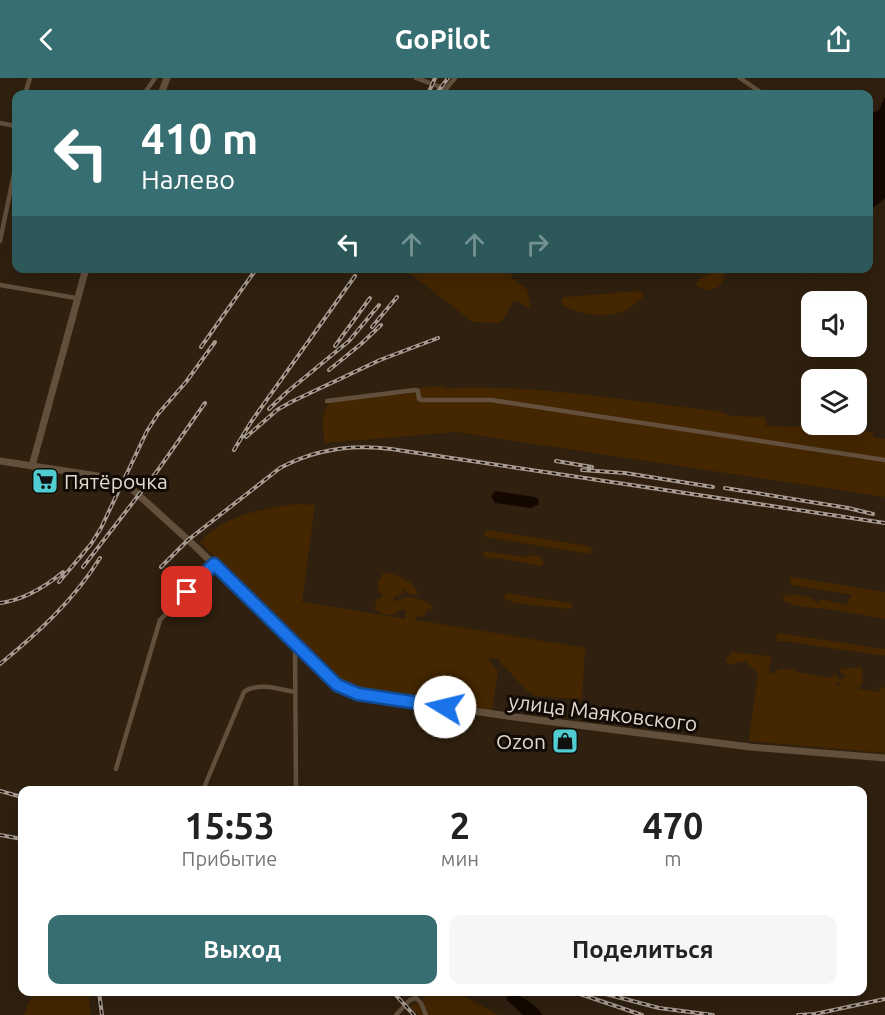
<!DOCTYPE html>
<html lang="ru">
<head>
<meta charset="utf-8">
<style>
  :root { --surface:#fff; --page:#f6f6f6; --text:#222; --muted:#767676; --accent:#376e71 }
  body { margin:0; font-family:Ubuntu,sans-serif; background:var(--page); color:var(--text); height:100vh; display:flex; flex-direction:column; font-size:22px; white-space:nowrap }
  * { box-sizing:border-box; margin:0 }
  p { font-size:20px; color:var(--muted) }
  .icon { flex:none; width:33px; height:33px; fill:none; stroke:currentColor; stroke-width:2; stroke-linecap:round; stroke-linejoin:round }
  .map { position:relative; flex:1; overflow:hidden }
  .side { position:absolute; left:18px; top:708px; width:849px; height:210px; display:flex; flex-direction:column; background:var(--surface); border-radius:12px; box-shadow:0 6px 24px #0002 }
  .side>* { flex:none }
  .banner { position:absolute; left:12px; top:12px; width:861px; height:183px; border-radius:12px; box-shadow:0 6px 24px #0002; background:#376e71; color:#fff; overflow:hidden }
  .tools { position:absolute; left:801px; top:213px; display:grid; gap:12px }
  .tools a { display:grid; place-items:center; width:66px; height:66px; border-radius:12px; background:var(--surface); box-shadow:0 6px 24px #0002; font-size:30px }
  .pin { position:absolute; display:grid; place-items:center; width:51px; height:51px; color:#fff; margin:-26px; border-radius:12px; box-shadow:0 3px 9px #0006 }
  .me { position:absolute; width:66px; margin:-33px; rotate:279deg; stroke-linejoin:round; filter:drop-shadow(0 0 4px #0008) }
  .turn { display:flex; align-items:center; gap:21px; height:126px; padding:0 30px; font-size:27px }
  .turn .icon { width:78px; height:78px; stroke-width:2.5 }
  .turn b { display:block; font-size:42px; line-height:51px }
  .lanes { display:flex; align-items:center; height:57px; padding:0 30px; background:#0003; justify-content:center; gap:30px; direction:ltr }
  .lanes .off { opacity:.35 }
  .eta { display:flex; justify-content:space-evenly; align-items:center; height:102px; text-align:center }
  .eta b { font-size:36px; font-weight:700; line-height:42px }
  .action { display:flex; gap:12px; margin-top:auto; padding:12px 30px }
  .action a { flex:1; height:69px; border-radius:12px; background:var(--accent); color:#fff; font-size:24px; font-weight:700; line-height:69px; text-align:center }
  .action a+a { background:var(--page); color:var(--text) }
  header { display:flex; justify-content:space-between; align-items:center; height:78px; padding:0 30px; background:var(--accent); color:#fff; font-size:27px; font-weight:700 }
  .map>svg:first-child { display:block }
  .green { fill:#442600 }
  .water { fill:#140800 }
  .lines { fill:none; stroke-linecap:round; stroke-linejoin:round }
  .street { stroke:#62503d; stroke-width:4.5 }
  .secondary { stroke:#62503d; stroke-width:7 }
  .rail-casing { stroke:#a79a8e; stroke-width:4 }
  .rail { stroke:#120b05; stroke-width:1.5; stroke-dasharray:4.5; stroke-linecap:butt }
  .route-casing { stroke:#114b97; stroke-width:15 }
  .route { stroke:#1a73e8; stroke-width:10 }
  .labels { text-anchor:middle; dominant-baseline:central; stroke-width:6; stroke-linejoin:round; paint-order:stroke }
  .poi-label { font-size:21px; fill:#e3d8ce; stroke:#120b05; text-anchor:start }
  .street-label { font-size:21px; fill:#e3d8ce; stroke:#120b05 }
</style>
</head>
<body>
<header><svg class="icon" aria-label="back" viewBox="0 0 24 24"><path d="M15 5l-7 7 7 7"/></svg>GoPilot<svg class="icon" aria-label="share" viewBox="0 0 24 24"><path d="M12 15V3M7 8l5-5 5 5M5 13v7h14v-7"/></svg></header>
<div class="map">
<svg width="885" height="937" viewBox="0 0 885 937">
  <rect width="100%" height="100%" fill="#2f200f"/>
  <path class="green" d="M404,191H500L512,197V200L527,211L530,227L529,230L514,222L502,243L498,245L473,244Z
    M723,191L725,193C726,209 707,219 696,206L698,202L716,192Z
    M637,213L642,214L643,219C638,223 633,228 628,231C608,242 581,237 562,227V220L567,219Z
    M443,308L444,310C537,306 630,323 722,334L730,338L765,339L766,348L800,349L801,347L873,354V359L885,361V419L456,354L324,365C324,351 319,332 332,323L412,315L419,310Z
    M296,426L315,427L302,524L406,541L405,532H400C393,540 382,537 374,531L377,521L382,520L383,518L377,510L378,504L384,494C397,497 414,502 417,515L416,518L409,516L404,510L403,516L394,519L393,524C407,517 421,519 434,529L432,531L427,532L424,539L417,538L416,542L585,570L582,621L535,618L524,610L497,580H487L498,593L492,632L353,611L342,605L299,565L200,464C225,437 261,431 296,426Z
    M487,452L589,468L593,472L589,476L485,459L484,455Z
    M483,473L525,479L530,477L540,478L544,486L541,488C522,485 506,480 487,480L482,476Z
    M791,499L885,514V541C863,537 840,532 817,530C805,529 796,529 784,523L782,518C795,516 808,517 818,525L821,521L846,527L852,517L791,507L789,502Z
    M507,515L571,525L574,529L568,531L514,525L504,520V517Z
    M778,555L885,571V578L783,563L778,564L776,558Z
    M732,574L769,578L772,583L769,590V597L780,591H791L797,594L828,600L836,596L840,602L835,607L840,608L839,605L846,597L840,595V591L860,589L863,591L862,595L863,605L858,611L881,614L879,610L882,608L885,611V675L749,663L758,595L745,583L729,587L725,583Z
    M33,914H89L90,937H24Z
    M415,914H456L499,937H418L410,928L426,920Z"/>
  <path class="water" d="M885,19V120L869,133V43L872,35L879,32Z
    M495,413L535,419L538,421L539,426L531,430L495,425L491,418Z
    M511,915C523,918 536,927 543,937H523L507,922V916Z"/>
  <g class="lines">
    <path class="street" d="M416,0L446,11L455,0
      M740,0L763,16
      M25,16L30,0
      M144,16L155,0
      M0,45L16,48
      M0,163L16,86
      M0,207L76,220
      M327,323L415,312L418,313L419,321L422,322H491L885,382
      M295,568L296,712
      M116,691L160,542L214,486
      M203,712L244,614C257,604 279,611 294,614
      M396,937L410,922L416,920L421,925L426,937"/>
    <path class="secondary" d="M161,16L167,0
      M0,383L98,398L120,405L133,412L197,470L329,601L347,612L358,616L514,639L750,669L885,680
      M32,388L86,190"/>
    <defs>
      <path id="rail" d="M428,16L435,0
        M436,16L448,0
        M372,249L397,219
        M335,268L370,220
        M201,269L257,190
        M329,292L361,266L381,247
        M269,331L287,314L349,263L379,227
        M246,359L277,332L291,324L380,282L438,260
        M234,372L251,344L355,198
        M556,383L592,389
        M582,392L625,395L713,409
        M725,410L848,430L873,436
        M83,489L158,392L205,325
        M161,489L188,462L280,390C315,371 352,366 391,371L885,445
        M59,504L91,466L101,450L147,353L158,336L186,304L215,264
        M0,525C23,522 45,509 63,494
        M0,586C38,555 74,522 100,480
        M0,713L22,719
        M0,757L22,761
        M99,914L102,937
        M393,914L414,937
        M574,914L642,937
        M598,914L659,930L713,937
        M798,937L815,936L885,921"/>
    </defs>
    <use href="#rail" class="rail-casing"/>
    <use href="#rail" class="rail"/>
  </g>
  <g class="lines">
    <defs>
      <path id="route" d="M187,514L214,486L337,607L358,616L445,629"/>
    </defs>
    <use href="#route" class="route-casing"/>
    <use href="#route" class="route"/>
  </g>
  <defs>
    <symbol id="supermarket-square" viewBox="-11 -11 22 22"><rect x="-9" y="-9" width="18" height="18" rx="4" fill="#51ccd1" stroke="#120b05"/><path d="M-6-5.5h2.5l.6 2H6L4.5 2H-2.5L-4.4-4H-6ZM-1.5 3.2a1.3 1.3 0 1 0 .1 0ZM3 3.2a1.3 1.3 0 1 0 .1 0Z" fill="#111"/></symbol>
    <symbol id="shop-square" viewBox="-11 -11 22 22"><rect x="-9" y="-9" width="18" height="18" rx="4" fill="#51ccd1" stroke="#120b05"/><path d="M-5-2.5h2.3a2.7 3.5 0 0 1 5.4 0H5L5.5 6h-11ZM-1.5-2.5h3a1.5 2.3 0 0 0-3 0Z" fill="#111"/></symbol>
  </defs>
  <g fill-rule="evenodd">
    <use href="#supermarket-square" x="30" y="388" width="30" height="30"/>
    <use href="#shop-square" x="550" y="648" width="30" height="30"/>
  </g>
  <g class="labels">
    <g class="poi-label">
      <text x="64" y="403">Пятёрочка</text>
      <text x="546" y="663" text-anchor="end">Ozon</text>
    </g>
    <g class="street-label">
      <text transform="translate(603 634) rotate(7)">улица Маяковского</text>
    </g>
  </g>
</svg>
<div class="tools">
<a><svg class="icon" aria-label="sound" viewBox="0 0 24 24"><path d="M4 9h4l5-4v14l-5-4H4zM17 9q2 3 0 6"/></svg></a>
<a><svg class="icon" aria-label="layers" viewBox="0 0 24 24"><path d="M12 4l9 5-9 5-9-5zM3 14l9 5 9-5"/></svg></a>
</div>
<div class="pin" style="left:187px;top:514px;background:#d93025"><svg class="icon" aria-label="arrive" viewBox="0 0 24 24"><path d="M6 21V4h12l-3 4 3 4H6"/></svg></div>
<svg class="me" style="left:445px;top:629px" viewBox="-20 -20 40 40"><circle r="19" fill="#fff"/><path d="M0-13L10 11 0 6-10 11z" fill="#1a73e8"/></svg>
<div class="banner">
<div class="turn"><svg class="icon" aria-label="left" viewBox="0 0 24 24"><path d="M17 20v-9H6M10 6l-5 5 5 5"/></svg><div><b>410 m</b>Налево</div></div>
<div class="lanes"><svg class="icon" aria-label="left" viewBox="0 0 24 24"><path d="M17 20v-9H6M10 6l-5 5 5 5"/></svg><svg class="icon off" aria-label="ahead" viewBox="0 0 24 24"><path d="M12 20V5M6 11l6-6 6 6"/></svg><svg class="icon off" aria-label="ahead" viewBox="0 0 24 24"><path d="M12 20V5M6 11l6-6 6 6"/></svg><svg class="icon off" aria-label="right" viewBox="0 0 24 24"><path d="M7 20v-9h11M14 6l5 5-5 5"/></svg></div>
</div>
<section class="side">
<div class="eta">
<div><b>15:53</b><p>Прибытие</p></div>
<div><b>2</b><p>мин</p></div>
<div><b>470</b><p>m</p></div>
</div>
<div class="action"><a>Выход</a><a>Поделиться</a></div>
</section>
</div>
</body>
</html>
